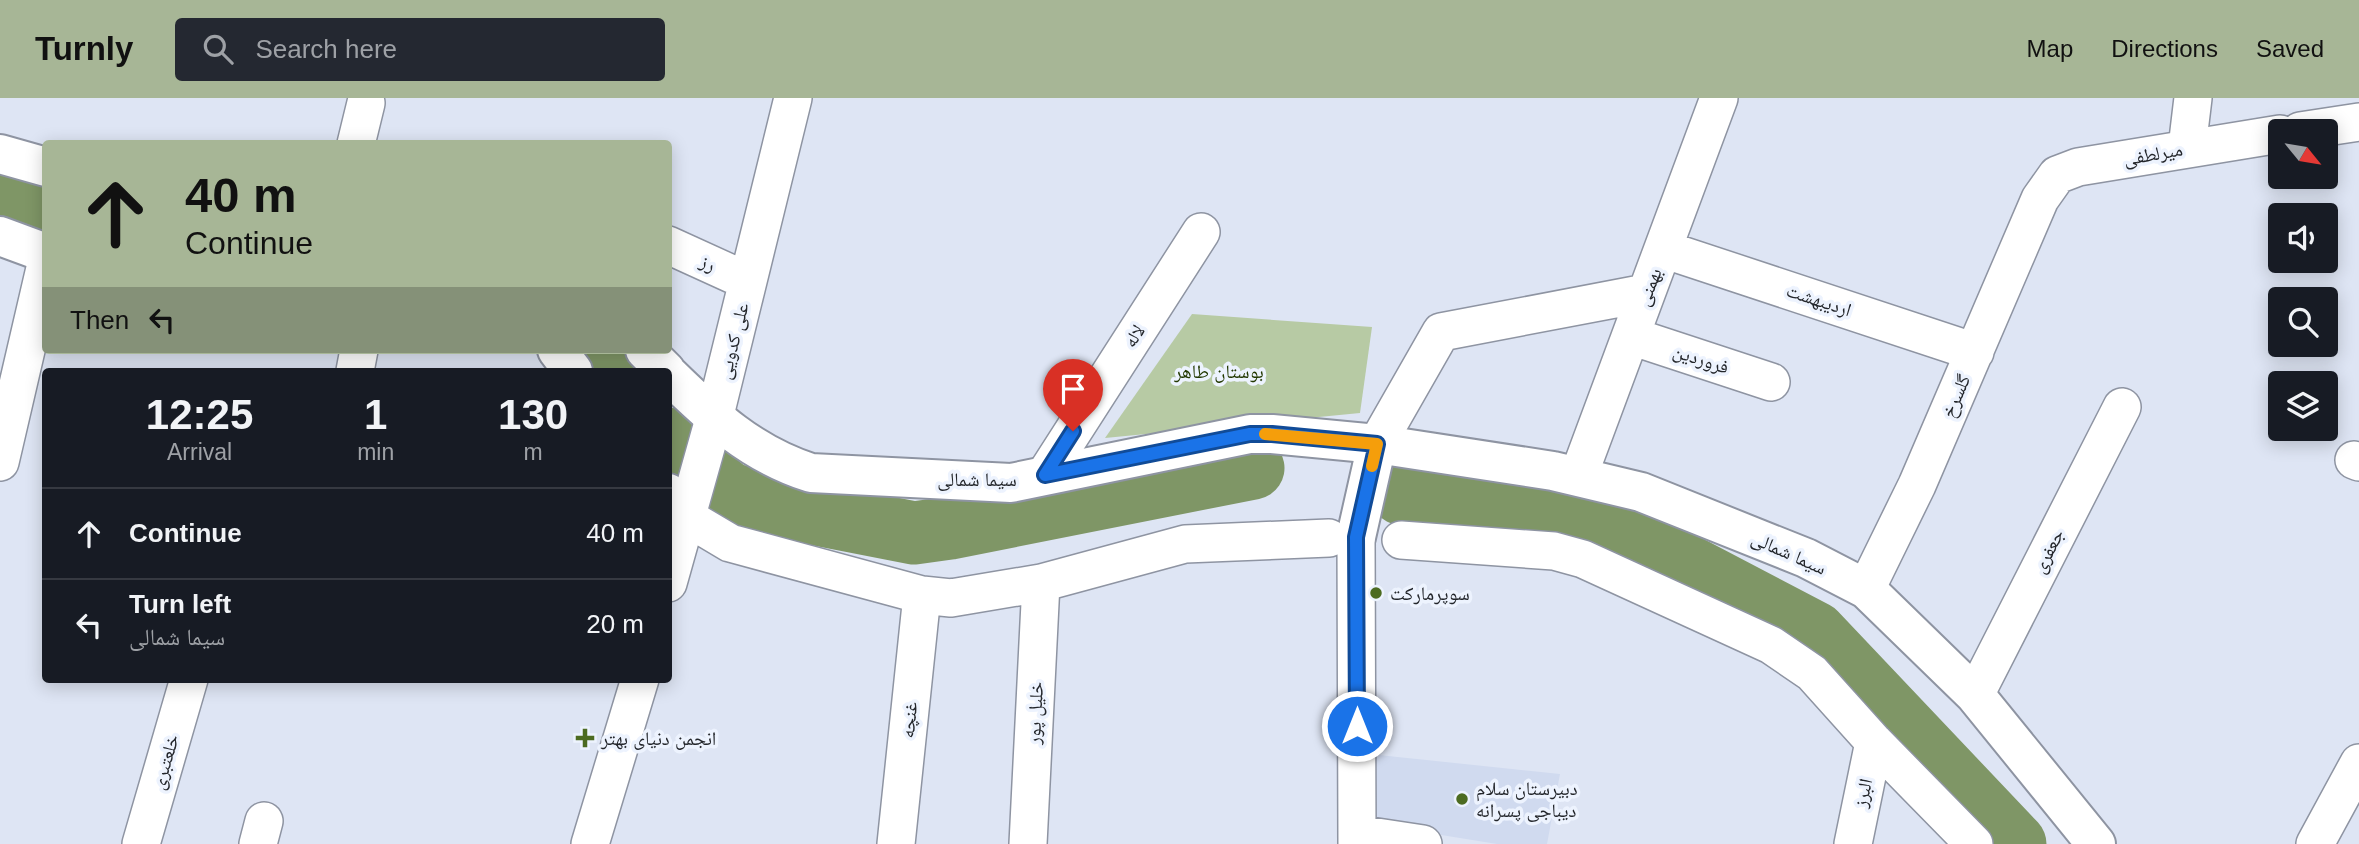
<!DOCTYPE html>
<html lang="en">
<head>
<meta charset="utf-8">
<style>
  :root { --surface:#171b24; --page:#242831; --text:#f1f3f6; --muted:#9ea1a6; --line:#363941; --accent:#a7b696 }
  body { margin:0; font-family:Helvetica,"Noto Naskh Arabic",sans-serif; background:var(--page); color:var(--text); height:100vh; display:flex; flex-direction:column; font-size:26px; white-space:nowrap }
  * { box-sizing:border-box; margin:0 }
  p { font-size:23px; color:var(--muted) }
  .icon { flex:none; width:38px; height:38px; fill:none; stroke:currentColor; stroke-width:2; stroke-linecap:round; stroke-linejoin:round }
  .map { position:relative; flex:1; overflow:hidden }
  .sheet { position:absolute; left:42px; top:270px; width:630px; height:315px; display:flex; flex-direction:column; background:var(--surface); border-radius:7px; box-shadow:0 4px 18px #0003 }
  .sheet>* { flex:none }
  .top-card { position:absolute; left:42px; top:42px; width:630px; height:214px; border-radius:7px; box-shadow:0 4px 18px #0003; background:#a7b696; color:#111; overflow:hidden }
  .needle { width:46px; rotate:120deg }
  .controls { position:absolute; left:2268px; top:21px; display:grid; gap:14px }
  .controls a { display:grid; place-items:center; width:70px; height:70px; border-radius:7px; background:var(--surface); box-shadow:0 4px 18px #0003; font-size:35px }
  .pin { position:absolute; display:grid; place-items:center; width:60px; height:60px; color:#fff; margin:-72px -30px; border-radius:50% 50% 50% 0; rotate:-45deg; box-shadow:0 0 7px #0007 }
  .pin .icon { rotate:45deg }
  .me { position:absolute; width:77px; margin:-38px; rotate:0deg; stroke-linejoin:round; filter:drop-shadow(0 0 5px #0008) }
  .turn { display:flex; align-items:center; gap:24px; height:147px; padding:0 28px; font-size:32px }
  .turn .icon { width:91px; height:91px; stroke-width:2.5 }
  .turn b { display:block; font-size:49px; line-height:60px }
  .then { display:flex; align-items:center; height:66px; padding:0 28px; background:#0003; gap:14px; font-size:26px }
  .eta { display:flex; justify-content:space-evenly; align-items:center; height:119px; text-align:center }
  .eta b { font-size:42px; font-weight:800; line-height:49px }
  ul { padding:0; list-style:none }
  li { display:flex; align-items:center; gap:21px; height:91px; padding:0 28px; border-top:2px solid var(--line) }
  li div { flex:1 }
  li b { display:block; font-size:26px }
  li em { font-style:normal }
  header { display:flex; align-items:center; gap:42px; box-sizing:border-box; height:98px; padding:0 35px; background:var(--accent); color:#111 }
  header strong { font-size:33px }
  nav { display:flex; gap:38px; margin-inline-start:auto; font-size:24px }
  .search { width:490px; height:63px; background:var(--page); display:flex; align-items:center; gap:18px; box-sizing:border-box; padding:0 24px; border-radius:7px; color:var(--muted); font-size:26px }
  .map>svg:first-child { display:block }
  .built { fill:#d0daef }
  .green { fill:#b7caa4 }
  .lines { fill:none; stroke-linecap:round; stroke-linejoin:round }
  .river { stroke:#7f9666; stroke-width:63 }
  .minor-casing { stroke:#8e94a2; stroke-width:40 }
  .tertiary-casing { stroke:#8e94a2; stroke-width:42 }
  .minor { stroke:#fff; stroke-width:37 }
  .tertiary { stroke:#fff; stroke-width:38 }
  .route-casing { stroke:#114b97; stroke-width:18 }
  .route { stroke:#1a73e8; stroke-width:12 }
  .slow { stroke:#f59e0b; stroke-width:12 }
  .poi-dot { fill:#4c6b21; stroke:#edf3fe; stroke-width:2.5 }
  .labels { text-anchor:middle; dominant-baseline:central; stroke-width:7; stroke-linejoin:round; paint-order:stroke }
  .street-label { font-size:19px; fill:#23262b; stroke:#edf3fe }
  .park-label { font-size:19px; fill:#233902; stroke:#edf3fe }
  .poi-label { font-size:19px; fill:#23262b; stroke:#edf3fe; text-anchor:start }
</style>
</head>
<body>
<header>
<strong>Turnly</strong>
<div class="search"><svg class="icon" aria-label="search" viewBox="0 0 24 24"><circle cx="10" cy="10" r="6"/><path d="M15 15l6 6"/></svg>Search here</div>
<nav><a>Map</a><a>Directions</a><a>Saved</a></nav>
</header>
<div class="map">
<svg width="2359" height="746" viewBox="0 0 2359 746">
  <rect width="100%" height="100%" fill="#dee5f4"/>
  <path class="built" d="M1369,656L1560,676L1547,746H1497L1367,725Z"/>
  <path class="green" d="M1192,216L1372,229L1360,315L1105,340Z"/>
  <g class="lines">
    <path class="river" d="M0,97L46,113
      M592,252L610,273
      M668,341L682,356L728,395L760,405L914,435L950,430L1253,370
      M1402,396L1590,417L1815,535L2015,746"/>
    <defs>
      <path id="minor" d="M2300,33L2359,24
        M356,46L366,5
        M2187,50L2193,0
        M668,147L747,183
        M1663,151L1975,254
        M1631,238L1771,284
        M355,273L359,252
        M1377,346L1441,234L1646,195
        M2354,362L2359,364
        M0,364L46,166
        M1045,377L1201,134
        M1578,379L1719,0
        M688,420L730,445L922,497L951,500L1041,485L1185,446L1329,440
        M1356,439L1357,746
        M1401,442L1554,453L1583,461L1771,547L1812,575L1874,644L1974,746
        M668,485L714,321L793,0
        M1866,491L1917,387L2040,101L2057,77L2078,69L2280,36
        M1975,597L2122,309
        M1357,736L1423,746
        M141,746L189,581
        M258,746L264,723
        M590,746L640,581
        M896,746L922,497
        M1028,746L1041,485
        M1853,746L1874,644
        M2315,746L2359,665"/>
      <path id="tertiary" d="M0,56L46,69
        M0,138L46,155
        M557,252L573,273
        M645,252L666,273
        M668,276C712,319 751,356 811,375L1011,385L1250,336H1272L1377,346L1553,373L1641,394L1806,460L1866,491L1975,597L2096,746
        M668,395L688,420
        M1356,439L1377,346"/>
    </defs>
    <use href="#minor" class="minor-casing"/>
    <use href="#tertiary" class="tertiary-casing"/>
    <use href="#minor" class="minor"/>
    <use href="#tertiary" class="tertiary"/>
  </g>
  <g class="lines">
    <defs>
      <path id="route" d="M1073,333L1045,377L1250,336H1272L1377,346L1356,439L1357,628"/>
    </defs>
    <use href="#route" class="route-casing"/>
    <use href="#route" class="route"/>
    <path class="slow" d="M1265,336L1377,346L1372,368"/>
  </g>
  <g class="poi-dot">
    <circle cx="1376" cy="495" r="7"/>
    <path d="M581.5 629.5h7v7h7v7h-7v7h-7v-7h-7v-7h7z"/>
    <circle cx="1462" cy="701" r="7"/>
  </g>
  <g class="labels">
    <g class="street-label">
      <text transform="translate(2153 56) rotate(-10)">میرلطفی</text>
      <text transform="translate(708 165) rotate(25)">رز</text>
      <text transform="translate(1649 189) rotate(-69)">بهمنی</text>
      <text transform="translate(1819 202) rotate(18)">اردیبهشت</text>
      <text transform="translate(1134 238) rotate(-57)">لاله</text>
      <text transform="translate(733 243) rotate(-76)">علی کدویی</text>
      <text transform="translate(1701 261) rotate(18)">فروردین</text>
      <text transform="translate(1956 298) rotate(-67)">گلسرخ</text>
      <text x="977" y="381">سیما شمالی</text>
      <text transform="translate(2048 453) rotate(-63)">جعفری</text>
      <text transform="translate(1789 455) rotate(24)">سیما شمالی</text>
      <text transform="translate(1035 615) rotate(-87)">خلیل‌ پور</text>
      <text transform="translate(909 622) rotate(-84)">غنچه</text>
      <text transform="translate(165 664) rotate(-74)">خلعتبری</text>
      <text transform="translate(1863 695) rotate(-78)">البرز</text>
    </g>
    <g class="park-label">
      <text x="1219" y="273">بوستان طاهر</text>
    </g>
    <g class="poi-label">
      <text x="1390" y="495">سوپرمارکت</text>
      <text x="601" y="640">انجمن دنیای بهتر</text>
      <text x="1476" y="690">دبیرستان سلام<tspan x="1476" dy="22">دیباجی پسرانه</tspan></text>
    </g>
  </g>
</svg>
<div class="controls">
<a><svg class="needle" viewBox="-14 -14 28 28"><path d="M0-13l5 13h-10z" fill="#e53935"/><path d="M0 13l5-13h-10z" fill="#9ea1a6"/></svg></a>
<a><svg class="icon" aria-label="sound" viewBox="0 0 24 24"><path d="M4 9h4l5-4v14l-5-4H4zM17 9q2 3 0 6"/></svg></a>
<a><svg class="icon" aria-label="search" viewBox="0 0 24 24"><circle cx="10" cy="10" r="6"/><path d="M15 15l6 6"/></svg></a>
<a><svg class="icon" aria-label="layers" viewBox="0 0 24 24"><path d="M12 4l9 5-9 5-9-5zM3 14l9 5 9-5"/></svg></a>
</div>
<div class="pin" style="left:1073px;top:333px;background:#d93025"><svg class="icon" aria-label="arrive" viewBox="0 0 24 24"><path d="M6 21V4h12l-3 4 3 4H6"/></svg></div>
<svg class="me" style="left:1357px;top:628px" viewBox="-20 -20 40 40"><circle r="17" fill="#1a73e8" stroke="#fff" stroke-width="3"/><path d="M0-11L8 9 0 5-8 9z" fill="#fff"/></svg>
<div class="top-card">
<div class="turn"><svg class="icon" aria-label="ahead" viewBox="0 0 24 24"><path d="M12 20V5M6 11l6-6 6 6"/></svg><div><b>40 m</b>Continue</div></div>
<div class="then">Then<svg class="icon" aria-label="left" viewBox="0 0 24 24"><path d="M17 20v-9H6M10 6l-5 5 5 5"/></svg></div>
</div>
<section class="sheet">
<div class="eta">
<div><b>12:25</b><p>Arrival</p></div>
<div><b>1</b><p>min</p></div>
<div><b>130</b><p>m</p></div>
</div>
<ul>
<li><svg class="icon" aria-label="ahead" viewBox="0 0 24 24"><path d="M12 20V5M6 11l6-6 6 6"/></svg><div><b>Continue</b></div><em>40 m</em></li>
<li><svg class="icon" aria-label="left" viewBox="0 0 24 24"><path d="M17 20v-9H6M10 6l-5 5 5 5"/></svg><div><b>Turn left</b><p>سیما شمالی</p></div><em>20 m</em></li>
</ul>
</section>
</div>
</body>
</html>
